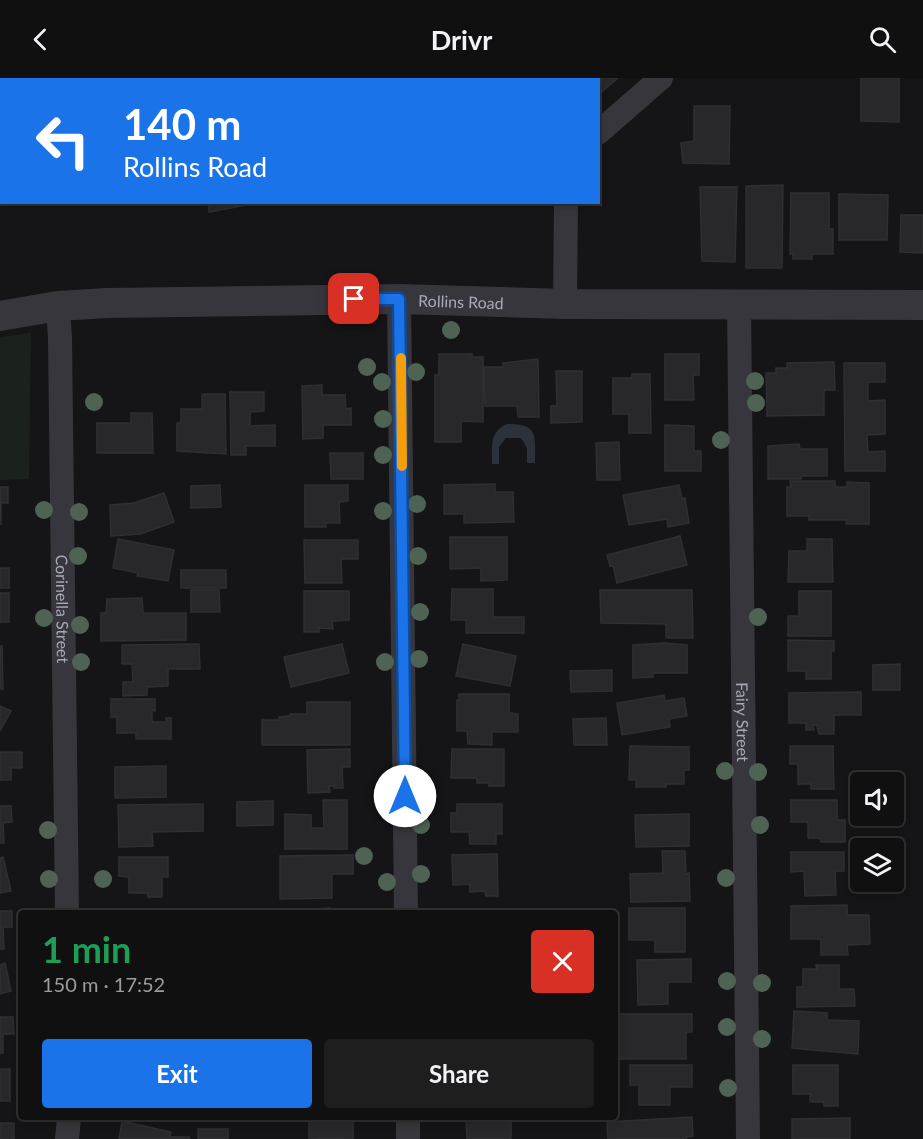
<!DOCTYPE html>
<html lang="en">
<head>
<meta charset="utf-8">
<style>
  :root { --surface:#101011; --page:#1e1e1f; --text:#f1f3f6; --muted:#9c9d9f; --line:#303031; --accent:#1a73e8 }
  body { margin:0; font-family:Lato,sans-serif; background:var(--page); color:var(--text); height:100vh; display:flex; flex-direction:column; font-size:22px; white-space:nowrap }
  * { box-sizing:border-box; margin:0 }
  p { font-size:20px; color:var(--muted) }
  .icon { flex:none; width:33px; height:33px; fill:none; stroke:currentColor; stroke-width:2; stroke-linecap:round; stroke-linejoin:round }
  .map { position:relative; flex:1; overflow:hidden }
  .drawer { position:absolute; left:18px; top:832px; width:600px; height:210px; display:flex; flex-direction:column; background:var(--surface); border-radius:6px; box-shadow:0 3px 9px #0003,0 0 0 2px var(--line) }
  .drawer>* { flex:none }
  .guide { position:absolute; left:0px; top:0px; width:600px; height:126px; box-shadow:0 3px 9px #0003,0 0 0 2px var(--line); background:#1a73e8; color:#fff; overflow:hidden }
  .buttons { position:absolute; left:850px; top:694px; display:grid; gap:12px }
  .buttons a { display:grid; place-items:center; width:54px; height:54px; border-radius:6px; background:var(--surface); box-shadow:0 3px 9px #0003,0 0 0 2px var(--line); font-size:30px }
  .pin { position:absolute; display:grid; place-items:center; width:51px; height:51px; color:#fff; margin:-26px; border-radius:12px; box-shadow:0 3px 9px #0006 }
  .me { position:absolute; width:66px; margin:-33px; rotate:0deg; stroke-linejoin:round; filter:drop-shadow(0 0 4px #0008) }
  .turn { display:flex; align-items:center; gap:21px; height:126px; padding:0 24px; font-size:27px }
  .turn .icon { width:78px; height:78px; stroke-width:2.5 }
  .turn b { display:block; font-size:42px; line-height:51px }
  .round { display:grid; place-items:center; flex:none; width:63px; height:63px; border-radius:6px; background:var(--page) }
  .headline { display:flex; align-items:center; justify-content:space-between; height:102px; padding:0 24px }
  h1 { font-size:36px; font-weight:700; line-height:45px; color:#1e9e55 }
  .primary-button { display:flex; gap:12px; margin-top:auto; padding:12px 24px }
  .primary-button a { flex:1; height:69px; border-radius:6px; background:var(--accent); color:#fff; font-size:24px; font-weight:700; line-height:69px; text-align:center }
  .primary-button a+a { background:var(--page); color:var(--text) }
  header { display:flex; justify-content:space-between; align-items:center; height:78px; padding:0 24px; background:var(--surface); font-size:27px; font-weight:700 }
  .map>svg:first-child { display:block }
  .green { fill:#1b221d }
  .water { fill:#2b323b }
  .building { fill:#28282b; stroke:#2f2f33; stroke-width:1.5 }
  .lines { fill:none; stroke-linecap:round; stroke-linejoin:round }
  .path { stroke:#3c3d43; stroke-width:4; stroke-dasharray:3 4.5; stroke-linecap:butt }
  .minor { stroke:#36363c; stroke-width:24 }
  .tertiary { stroke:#36363c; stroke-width:30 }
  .tree { fill:#4e6353 }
  .route-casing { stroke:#114b97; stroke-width:15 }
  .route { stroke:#1a73e8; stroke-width:10 }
  .slow { stroke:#f59e0b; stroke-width:10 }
  .labels { text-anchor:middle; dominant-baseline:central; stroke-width:6; stroke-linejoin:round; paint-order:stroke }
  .street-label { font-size:16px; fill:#a7aab7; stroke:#101012 }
</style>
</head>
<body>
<header><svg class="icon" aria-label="back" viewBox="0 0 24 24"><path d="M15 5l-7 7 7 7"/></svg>Drivr<svg class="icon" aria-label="search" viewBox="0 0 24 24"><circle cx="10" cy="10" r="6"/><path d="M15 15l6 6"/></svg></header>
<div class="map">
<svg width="923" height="1061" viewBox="0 0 923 1061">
  <rect width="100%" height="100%" fill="#151517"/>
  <path class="green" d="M31,255L29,401L0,402V259Z"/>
  <path class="water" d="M507,346C539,346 535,357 535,385H527V370L521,360H506L499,369V386H492C492,369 489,354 507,346Z"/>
  <path class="building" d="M359,0H435V2H353Z
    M444,0H618L598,17V2Z
    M861,0H899V44L861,43Z
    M694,28H730L729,86L683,85L681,65L694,63Z
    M783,107L782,190H746V108Z
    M700,109H737L735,184L702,183Z
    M791,115H829V151H833V176H812V181H793V176H790Z
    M839,116L888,117L887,162H839Z
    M208,124H262L209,134Z
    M901,137H923V175L900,174Z
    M439,276H472V279H483V344L461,343V364H435V297H439Z
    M665,276H699V297H693L694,322H665Z
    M538,281L539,339H518L517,328H485L484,289H503V285Z
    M834,284L835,312H824V337L767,338L766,295H776V290H787V285Z
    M844,285H885V304H868V323L885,322V356L867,357L868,374L885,373V393H845Z
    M556,293H582V344L551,345V328H557Z
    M632,296H650L651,355H629V336H613V300H632Z
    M322,307V317H345L346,331L351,330V347H323V360L303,361L302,308Z
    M230,314H264V333L250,334V348L275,347V368H246V377H231Z
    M202,316H225L226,376L177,373V345H181V331H202Z
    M131,335H152L153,375H97V345H131Z
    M665,347L694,348V373H701V393H665Z
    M619,364L620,402H597L596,365Z
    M799,366L800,371H827V398H801V401H768V368Z
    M330,375H363V401H331Z
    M790,403H835V409H847V404L869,405V446H846L847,442H809V438H787V409H791Z
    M495,406V414H513L514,444L464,445V436H444V407Z
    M220,407L221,429L191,430V408Z
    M305,407H348V423L339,424L340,445H326V449H305Z
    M679,407L682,421L685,420L689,445L668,449L667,441L629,447L623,417Z
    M0,409H8V425H1V447Z
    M164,415L174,444L140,456L111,458L110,427L134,425Z
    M680,458L687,487L617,505L613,487L610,488L607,477Z
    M450,459H507V502L481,503V490L450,491Z
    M118,461L174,472L168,503L137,498L138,495L113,490Z
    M807,461H832L833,504H788L789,473H807Z
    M304,462H358V481H341L342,505H305Z
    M0,490H9V510H0Z
    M181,492H226V510H181Z
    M452,511H493V539H524V555H466V542H451Z
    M191,512H219L220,534H191Z
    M600,512H692L693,560H666V546L601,545Z
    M304,513H349V542L332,543L333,551L319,550V554H304Z
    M799,513H831V558H788V538H799Z
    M0,515H9V544H0Z
    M142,520L143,535H186V562L101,563V535H106L107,521Z
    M788,562L834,563V573H831V601H806V593H788Z
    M665,565L687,567V595H653V599L633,600V567Z
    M199,566L200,591H168V608L147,609V617L123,618V604H133L132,586H122V567Z
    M342,566L349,595L291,609L284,579Z
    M463,566L516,578L510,608L456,598Z
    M0,568H2L3,611H0Z
    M900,586V612H873V587Z
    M612,592V613L571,614L570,593Z
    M861,614V637H834V656H819L817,647H813L814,652H806V645H789V615Z
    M459,616H509V635L518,636V654H492V667L468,666L467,653H457V622H459Z
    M664,617L665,623L684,620L687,638L669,641L670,649L622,657L617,625Z
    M111,621H155V633L152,632V644H166V640H171V661H136V655H117V639H111Z
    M307,624H350V667H262V642H279V639L289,638L290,636H307Z
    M0,628L11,633L0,653Z
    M606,640L607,667H574L573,641Z
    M630,668L689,669V692H684V706H666V709H636V702H629Z
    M790,668H833L834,711H811V706H798V686H790Z
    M350,671V689H342L343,710H334V708H329L330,714L308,715L307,672Z
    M452,671H504V708H489V705H477V700H451Z
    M0,674H22V690H11V702H0Z
    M166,688V719L115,720V689Z
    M323,722H347V771H285V736L311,737V750H324Z
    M791,722H837V742H845V764H821L820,760H808V744H791Z
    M273,723V747L237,748V724Z
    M203,726V753L152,754L153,768L119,769L118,727Z
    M457,726H502V756H496V766H470L469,754H451V735H457Z
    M0,728H11L12,744L3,745L4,765H0Z
    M689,736V768L636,769L635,737Z
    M662,773H685L686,796L689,795L690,823L631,824L630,796L663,795Z
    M791,774H844V793H835L836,817L805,818L804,793L791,794Z
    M497,776L498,818H486L485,813L470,814V806L453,807L452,777Z
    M353,777V796H332V820L280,821V778Z
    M3,779L11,813L0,815V780Z
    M119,779H168V799H162V819H148V815H129V799L119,798Z
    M847,827V837H869L870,866L847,867L848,877H821V861H791V828Z
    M330,830V835L350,836H286L314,835V831Z
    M629,830H685V874H655V862H629Z
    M0,833H12V849H3L4,871H0Z
    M120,833H192V836H120Z
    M691,881V904H668V926L638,927L637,882Z
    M5,885L11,913L0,916V887Z
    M816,887H839V911H854L855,928L797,929V909H803V891H817Z
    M794,933L827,935V942L859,943L858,976L792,970Z
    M615,936H692V954H686V981H615Z
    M0,939H13L14,956H3V975H0Z
    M630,987H692V1009H670V1027H639V1007H630Z
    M793,987H838V1028H824V1024H810V1016H793Z
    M0,991H10V1023H0Z
    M692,1039L693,1058L686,1059V1061H608L607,1044Z
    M850,1040V1061H792V1041Z
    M511,1042V1061H467L466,1043Z
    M122,1043L171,1054L170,1059H189L190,1061H119Z
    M309,1043H353V1060L309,1061Z
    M0,1045H14V1061H0Z
    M198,1051H228V1061H198Z"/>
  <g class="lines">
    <path class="path" d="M224,2L229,0
      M0,64H2"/>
    <g class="minor">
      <path d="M598,55L661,0"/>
      <path d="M399,221L406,836"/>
      <path d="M565,226L566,124"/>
      <path id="s1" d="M739,227L748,1061"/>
      <path id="s2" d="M58,228L60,261L67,836"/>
      <path d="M408,1040V1061"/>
      <path d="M67,1061L69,1040"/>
    </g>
    <path class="tertiary" id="s3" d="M0,238L58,228L107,225L399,221L565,226L923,227"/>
  </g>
  <g class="tree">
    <circle cx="451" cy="252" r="9"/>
    <circle cx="367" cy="289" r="9"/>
    <circle cx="416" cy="294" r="9"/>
    <circle cx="755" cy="303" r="9"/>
    <circle cx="382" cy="304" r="9"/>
    <circle cx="94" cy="324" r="9"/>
    <circle cx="756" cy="325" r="9"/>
    <circle cx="383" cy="341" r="9"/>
    <circle cx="721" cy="362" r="9"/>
    <circle cx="383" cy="377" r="9"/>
    <circle cx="417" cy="426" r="9"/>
    <circle cx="44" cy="432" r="9"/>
    <circle cx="383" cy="433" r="9"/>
    <circle cx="79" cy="434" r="9"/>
    <circle cx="78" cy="478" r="9"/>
    <circle cx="418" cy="478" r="9"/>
    <circle cx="420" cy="534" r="9"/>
    <circle cx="758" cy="539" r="9"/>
    <circle cx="44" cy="540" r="9"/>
    <circle cx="80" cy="547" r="9"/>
    <circle cx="419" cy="581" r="9"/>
    <circle cx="81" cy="584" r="9"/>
    <circle cx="385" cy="584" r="9"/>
    <circle cx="725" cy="693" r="9"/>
    <circle cx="758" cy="694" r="9"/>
    <circle cx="421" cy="747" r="9"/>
    <circle cx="760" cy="747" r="9"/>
    <circle cx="48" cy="752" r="9"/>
    <circle cx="364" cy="778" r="9"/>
    <circle cx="421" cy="796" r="9"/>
    <circle cx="726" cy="800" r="9"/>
    <circle cx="49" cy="801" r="9"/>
    <circle cx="103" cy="801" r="9"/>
    <circle cx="387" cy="804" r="9"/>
    <circle cx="727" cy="903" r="9"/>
    <circle cx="762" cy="905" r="9"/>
    <circle cx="727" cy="949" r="9"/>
    <circle cx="762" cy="961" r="9"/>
    <circle cx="728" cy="1010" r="9"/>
  </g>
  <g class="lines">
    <defs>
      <path id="route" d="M354,221H399L405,718"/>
    </defs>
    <use href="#route" class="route-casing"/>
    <use href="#route" class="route"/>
    <path class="slow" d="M401,280L402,388"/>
  </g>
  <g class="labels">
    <g class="street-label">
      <text stroke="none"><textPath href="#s3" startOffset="462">Rollins Road</textPath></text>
      <text stroke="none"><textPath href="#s2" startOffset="303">Corinella Street</textPath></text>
      <text stroke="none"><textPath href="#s1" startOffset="417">Fairy Street</textPath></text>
    </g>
  </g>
</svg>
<div class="buttons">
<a><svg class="icon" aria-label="sound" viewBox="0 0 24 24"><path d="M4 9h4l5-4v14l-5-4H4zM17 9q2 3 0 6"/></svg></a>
<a><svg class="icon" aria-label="layers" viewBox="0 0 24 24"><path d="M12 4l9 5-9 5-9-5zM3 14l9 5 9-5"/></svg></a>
</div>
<div class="pin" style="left:354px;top:221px;background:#d93025"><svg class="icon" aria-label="arrive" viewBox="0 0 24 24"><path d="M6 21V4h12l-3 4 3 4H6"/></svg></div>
<svg class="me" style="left:405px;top:718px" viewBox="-20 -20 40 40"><circle r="19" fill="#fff"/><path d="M0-13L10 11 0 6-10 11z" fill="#1a73e8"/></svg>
<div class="guide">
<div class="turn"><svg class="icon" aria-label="left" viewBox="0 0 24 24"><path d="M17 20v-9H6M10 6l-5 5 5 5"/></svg><div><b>140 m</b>Rollins Road</div></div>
</div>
<section class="drawer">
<div class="headline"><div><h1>1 min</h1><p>150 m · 17:52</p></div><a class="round" style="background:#d93025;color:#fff"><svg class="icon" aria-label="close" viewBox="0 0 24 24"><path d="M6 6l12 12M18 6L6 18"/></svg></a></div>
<div class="primary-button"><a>Exit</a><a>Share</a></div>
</section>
</div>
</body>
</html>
